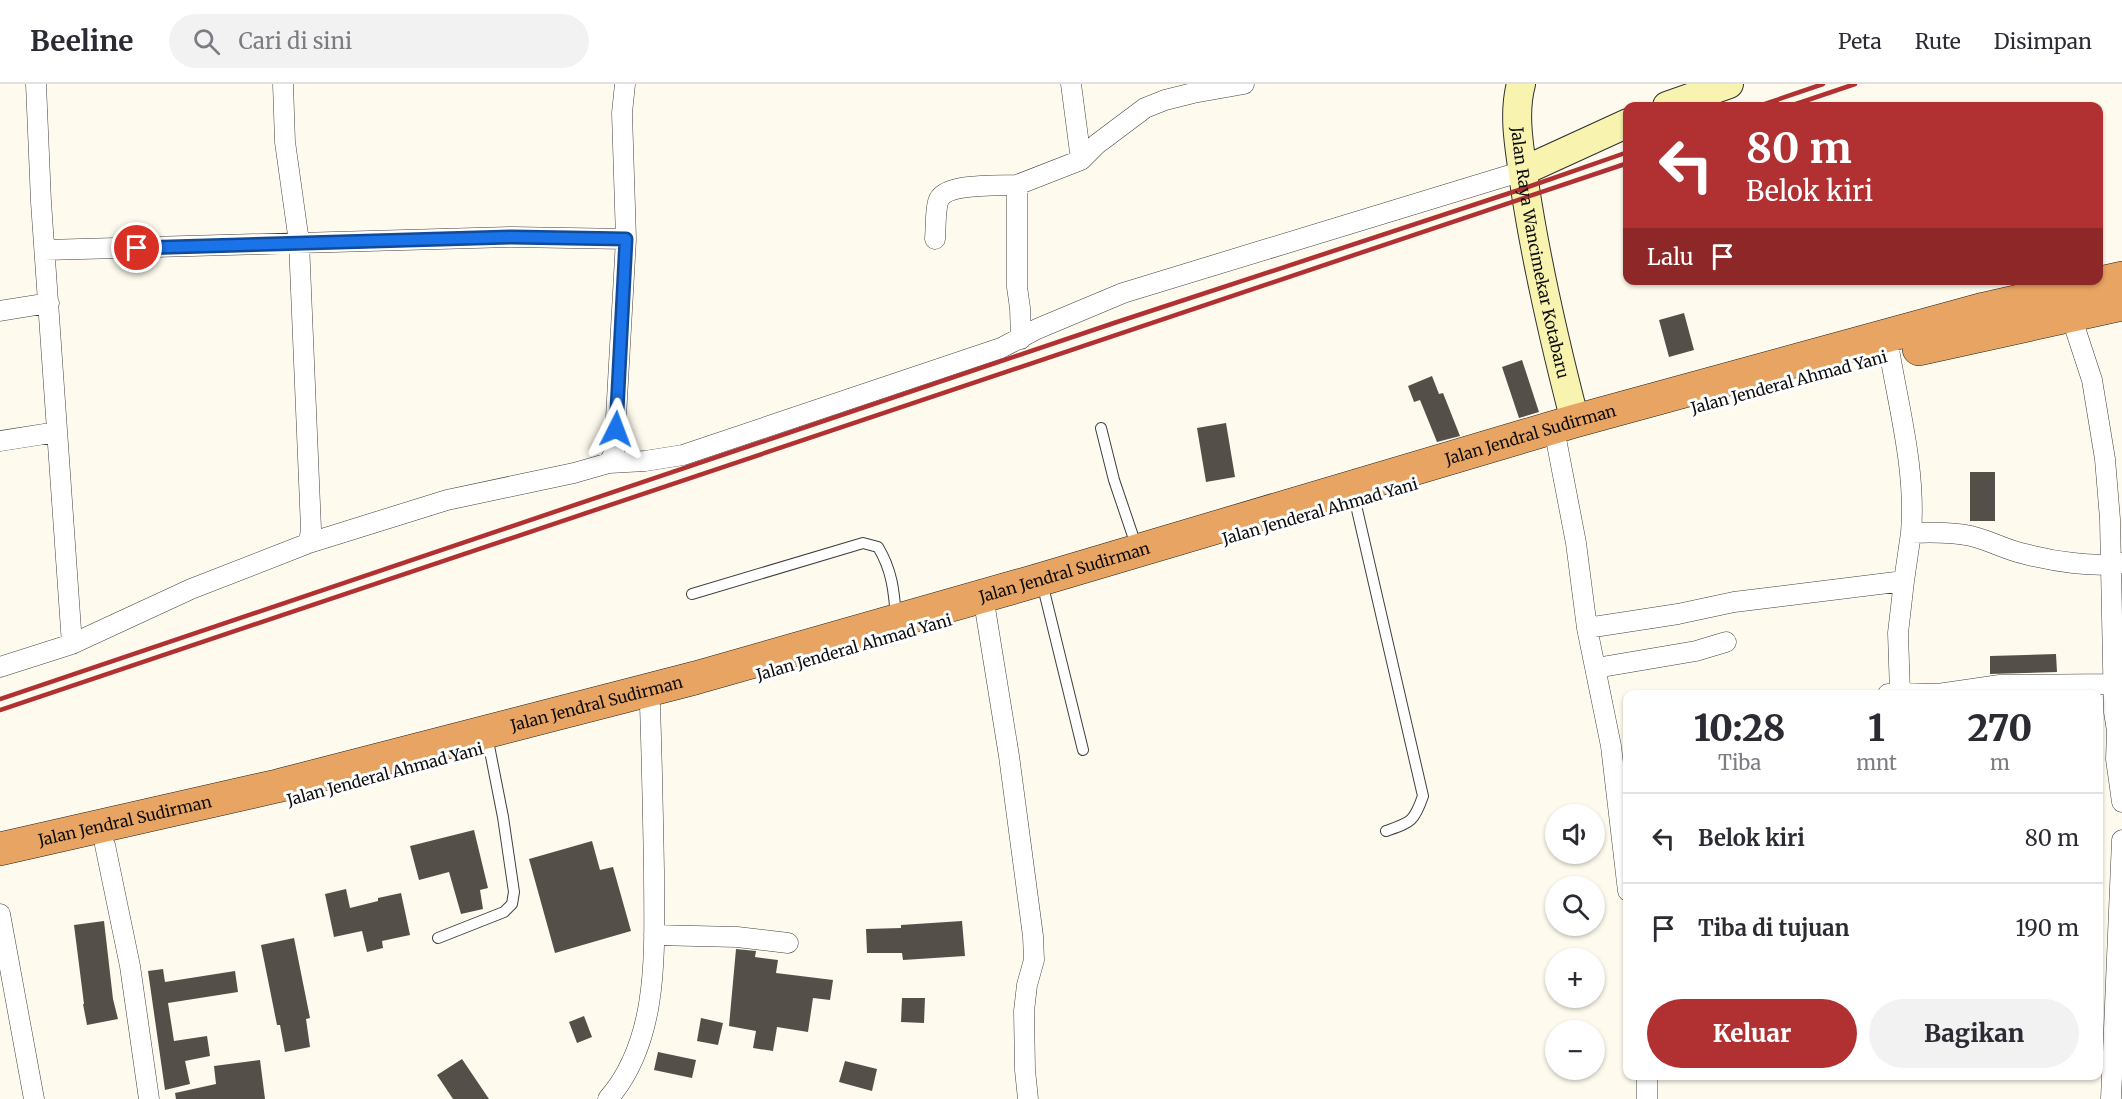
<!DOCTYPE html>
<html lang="id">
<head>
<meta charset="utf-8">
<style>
  :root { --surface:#fff; --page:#f2f2f3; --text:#2b2b33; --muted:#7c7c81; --line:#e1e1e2; --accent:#b13132 }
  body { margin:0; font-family:Merriweather,serif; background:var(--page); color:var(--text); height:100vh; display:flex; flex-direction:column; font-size:22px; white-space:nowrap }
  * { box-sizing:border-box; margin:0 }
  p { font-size:20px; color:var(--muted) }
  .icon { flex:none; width:33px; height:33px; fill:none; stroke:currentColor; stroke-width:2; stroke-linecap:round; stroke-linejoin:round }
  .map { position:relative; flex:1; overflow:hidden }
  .drawer { position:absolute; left:1623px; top:606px; width:480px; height:390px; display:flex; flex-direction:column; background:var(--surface); border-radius:12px; box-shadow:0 2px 4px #0004 }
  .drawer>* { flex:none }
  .guide { position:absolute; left:1623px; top:18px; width:480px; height:183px; border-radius:12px; box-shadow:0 2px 4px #0004; background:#b13132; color:#fff; overflow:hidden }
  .tools { position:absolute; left:1545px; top:720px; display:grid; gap:12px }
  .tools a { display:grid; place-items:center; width:60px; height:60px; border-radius:50%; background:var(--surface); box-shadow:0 2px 4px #0004; font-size:30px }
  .pin { position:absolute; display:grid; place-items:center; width:51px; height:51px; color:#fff; margin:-26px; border:3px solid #fff; border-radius:50%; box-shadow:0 2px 6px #0007 }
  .me { position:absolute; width:66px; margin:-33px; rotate:3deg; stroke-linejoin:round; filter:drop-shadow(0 0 4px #0008) }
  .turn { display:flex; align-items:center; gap:21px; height:126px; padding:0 24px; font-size:27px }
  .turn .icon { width:78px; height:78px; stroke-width:2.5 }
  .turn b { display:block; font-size:42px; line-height:51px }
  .then { display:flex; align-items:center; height:57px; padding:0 24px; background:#0003; gap:12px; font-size:22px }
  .eta { display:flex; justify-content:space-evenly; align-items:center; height:102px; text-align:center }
  .eta b { font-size:36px; font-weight:800; line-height:42px }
  .cta { display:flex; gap:12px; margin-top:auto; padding:12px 24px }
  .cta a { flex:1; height:69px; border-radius:36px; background:var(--accent); color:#fff; font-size:24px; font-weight:800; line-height:69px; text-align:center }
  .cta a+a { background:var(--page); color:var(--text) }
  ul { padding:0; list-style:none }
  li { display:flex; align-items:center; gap:18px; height:90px; padding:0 24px; border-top:2px solid var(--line) }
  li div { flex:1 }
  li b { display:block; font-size:22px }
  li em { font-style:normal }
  header { display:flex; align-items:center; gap:36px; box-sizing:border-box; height:84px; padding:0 30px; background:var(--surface); border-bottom:2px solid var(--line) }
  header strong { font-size:28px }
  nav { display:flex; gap:33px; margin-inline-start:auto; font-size:21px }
  .search { width:420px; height:54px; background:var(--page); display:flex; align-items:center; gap:15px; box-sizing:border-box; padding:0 21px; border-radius:33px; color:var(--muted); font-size:22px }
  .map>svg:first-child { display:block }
  .building { fill:#554f4a }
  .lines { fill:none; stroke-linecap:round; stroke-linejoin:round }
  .lane-casing { stroke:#404040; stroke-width:12 }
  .street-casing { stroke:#404040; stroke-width:21 }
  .secondary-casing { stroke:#2f2f2f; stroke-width:30 }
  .highway-casing { stroke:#1e1e1e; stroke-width:34 }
  .lane { stroke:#fff; stroke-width:10 }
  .street { stroke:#fff; stroke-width:20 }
  .secondary { stroke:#f8f3af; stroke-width:28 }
  .highway { stroke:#e8a462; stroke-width:33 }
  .rail { stroke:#b13132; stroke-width:4.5 }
  .route-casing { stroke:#114b97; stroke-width:15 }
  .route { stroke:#1a73e8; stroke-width:10 }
  .labels { text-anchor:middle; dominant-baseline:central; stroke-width:6; stroke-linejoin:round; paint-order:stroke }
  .street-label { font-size:16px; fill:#0d0d0d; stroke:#fff }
</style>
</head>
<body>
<header>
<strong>Beeline</strong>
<div class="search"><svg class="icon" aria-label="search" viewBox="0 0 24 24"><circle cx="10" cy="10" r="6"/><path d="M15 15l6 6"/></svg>Cari di sini</div>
<nav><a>Peta</a><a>Rute</a><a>Disimpan</a></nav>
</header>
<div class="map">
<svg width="2122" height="1015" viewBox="0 0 2122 1015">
  <rect width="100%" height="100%" fill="#fefbee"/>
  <path class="building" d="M1684,229L1694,266L1669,273L1659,236Z
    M1522,276L1539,328L1519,334L1502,283Z
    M1432,292L1439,310L1443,309L1460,352L1437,358L1420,316L1414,318L1408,302Z
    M1226,339L1235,393L1206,398L1197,344Z
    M1970,388H1995V437H1970Z
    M2056,570L2057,588L1990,590V572Z
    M474,746L488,804L480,806L483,825L461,830L449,788L419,796L410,762Z
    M592,757L600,786L613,783L631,847L555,869L529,775Z
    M346,805L350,824L378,817V814L401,809L410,851L382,857L383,864L367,868L362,847L334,853L325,810Z
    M104,837L113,915L118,935L87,941L83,920H84L74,841Z
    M962,837L965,872L903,876L902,869H867L866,845L901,844V841Z
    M294,854L310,934L306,935L310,963L285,968L280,941H277L261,861Z
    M736,865L756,867L755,873L778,876L776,889L833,896L830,916L813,914L808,948L777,943L773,967L753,964L756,947L729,942Z
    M163,885L165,898L235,887L238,908L168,919L174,957L207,952L210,972L185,977L190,1000L165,1006L148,887Z
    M902,914H925L924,939L901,938Z
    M584,932L592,953L577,959L569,938Z
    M701,934L723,939L718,961L697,957Z
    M658,968L696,976L692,994L654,986Z
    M462,975L489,1015H453L437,991Z
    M260,976L265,1015H176L175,1009L216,1000L214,982Z
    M845,977L877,985L872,1007L839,998Z"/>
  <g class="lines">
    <defs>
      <path id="lane" d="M1101,344L1114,396L1137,464
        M1355,417L1423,712C1414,738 1411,738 1386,747
        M1044,507L1083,666
        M692,510L863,459L878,463C892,486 894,507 896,533
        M438,854L504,828L512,820L514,808L503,733L489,662"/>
      <path id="street" d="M36,0L41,118L72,560
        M283,0L285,58L299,158L311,445L309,459
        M1071,0L1081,76
        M935,155C936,144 935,129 938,118C943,98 1000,102 1017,101
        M45,166L512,153L626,155L622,29L625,0
        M0,227L49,219
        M2071,232L2092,296L2105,375L2110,435L2114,628L2117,647L2116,675L2122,718
        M1021,255L1020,224L1017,203V101L1081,76L1097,60L1145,24L1165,16L1193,9L1244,0
        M1890,271C1900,329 1916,389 1911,449
        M0,357L57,348
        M1557,360L1576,459L1587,544L1611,662L1628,807
        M609,379L614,369L626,155
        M985,524L1009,672L1033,852L1034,876L1027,901L1024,927L1025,986L1028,1015
        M1587,544L1678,530L1734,518L1904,497L1911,449C1931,448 1951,448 1971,452C1989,456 2006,466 2025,470C2052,477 2094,484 2122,479
        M0,583L72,560L191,505L309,459L447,416L574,389L609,379L645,377L683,371L1001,264L1037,245L1123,209L1523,87
        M1596,584L1696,567L1726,558
        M1900,609L1898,549L1904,497
        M1888,610L1900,609L1938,610L2000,601L2112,600
        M105,761L130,882L149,1015
        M0,830L34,1015
        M654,851L737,853L788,859
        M1647,992V1015
        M608,1015C661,954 654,863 654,787C653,732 652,677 650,622
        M2111,1015L2122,756"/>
      <g id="secondary">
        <path id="s1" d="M1521,0C1512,33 1521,71 1525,104C1537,182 1555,260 1575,337"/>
        <path d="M1667,22L1729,0"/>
        <path d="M1523,87L1628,39"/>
      </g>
      <g id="highway">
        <path d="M1919,265L2122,220"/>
        <path id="s2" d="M0,765L277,702L695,594L1032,498L1575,337L1984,225L2122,194"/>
      </g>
    </defs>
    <use href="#lane" class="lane-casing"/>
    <use href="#street" class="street-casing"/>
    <use href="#secondary" class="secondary-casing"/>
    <use href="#highway" class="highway-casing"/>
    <use href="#lane" class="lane"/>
    <use href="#street" class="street"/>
    <use href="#secondary" class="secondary"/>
    <use href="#highway" class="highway"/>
    <path class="rail" d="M1759,22L1823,0
      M1790,22L1855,0
      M0,615L1114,239L1525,104L1628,68
      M0,626L1628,79"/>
  </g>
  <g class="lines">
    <defs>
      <path id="route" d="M137,164L512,153L626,155L616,345"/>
    </defs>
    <use href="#route" class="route-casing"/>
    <use href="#route" class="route"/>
  </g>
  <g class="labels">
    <g class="street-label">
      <text stroke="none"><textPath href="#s1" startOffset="171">Jalan Raya Wancimekar Kotabaru</textPath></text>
      <text transform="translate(1789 298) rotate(-15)">Jalan Jenderal Ahmad Yani</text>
      <text stroke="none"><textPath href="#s2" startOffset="1586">Jalan Jendral Sudirman</textPath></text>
      <text transform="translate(1320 427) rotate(-16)">Jalan Jenderal Ahmad Yani</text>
      <text stroke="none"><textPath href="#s2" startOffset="1100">Jalan Jendral Sudirman</textPath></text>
      <text transform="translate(854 563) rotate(-16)">Jalan Jenderal Ahmad Yani</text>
      <text stroke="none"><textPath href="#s2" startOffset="614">Jalan Jendral Sudirman</textPath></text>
      <text transform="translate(385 690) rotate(-15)">Jalan Jenderal Ahmad Yani</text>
      <text stroke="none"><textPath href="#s2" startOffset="128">Jalan Jendral Sudirman</textPath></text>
    </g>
  </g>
</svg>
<div class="tools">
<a><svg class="icon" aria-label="sound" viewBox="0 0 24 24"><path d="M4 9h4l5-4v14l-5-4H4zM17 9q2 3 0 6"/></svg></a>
<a><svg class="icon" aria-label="search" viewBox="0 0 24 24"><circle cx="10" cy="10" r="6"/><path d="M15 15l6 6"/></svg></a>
<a>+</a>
<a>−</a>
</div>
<div class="pin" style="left:137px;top:164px;background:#d93025"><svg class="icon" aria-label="arrive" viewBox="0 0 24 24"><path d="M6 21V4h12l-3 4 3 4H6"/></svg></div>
<svg class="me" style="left:616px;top:345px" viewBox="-20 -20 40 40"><path d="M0-17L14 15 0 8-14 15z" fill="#1a73e8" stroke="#fff" stroke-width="4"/></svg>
<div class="guide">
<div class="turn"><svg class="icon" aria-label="left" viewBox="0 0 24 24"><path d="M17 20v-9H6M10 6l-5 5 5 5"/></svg><div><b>80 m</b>Belok kiri</div></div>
<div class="then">Lalu<svg class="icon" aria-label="arrive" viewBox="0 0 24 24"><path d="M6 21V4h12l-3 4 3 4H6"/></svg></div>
</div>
<section class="drawer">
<div class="eta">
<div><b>10:28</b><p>Tiba</p></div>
<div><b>1</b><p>mnt</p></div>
<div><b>270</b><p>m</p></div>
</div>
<ul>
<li><svg class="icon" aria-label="left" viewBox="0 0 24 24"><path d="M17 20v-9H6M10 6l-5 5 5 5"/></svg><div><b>Belok kiri</b></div><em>80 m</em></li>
<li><svg class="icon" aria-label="arrive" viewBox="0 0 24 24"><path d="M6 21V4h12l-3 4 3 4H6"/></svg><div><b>Tiba di tujuan</b></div><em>190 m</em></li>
</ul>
<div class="cta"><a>Keluar</a><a>Bagikan</a></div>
</section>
</div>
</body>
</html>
